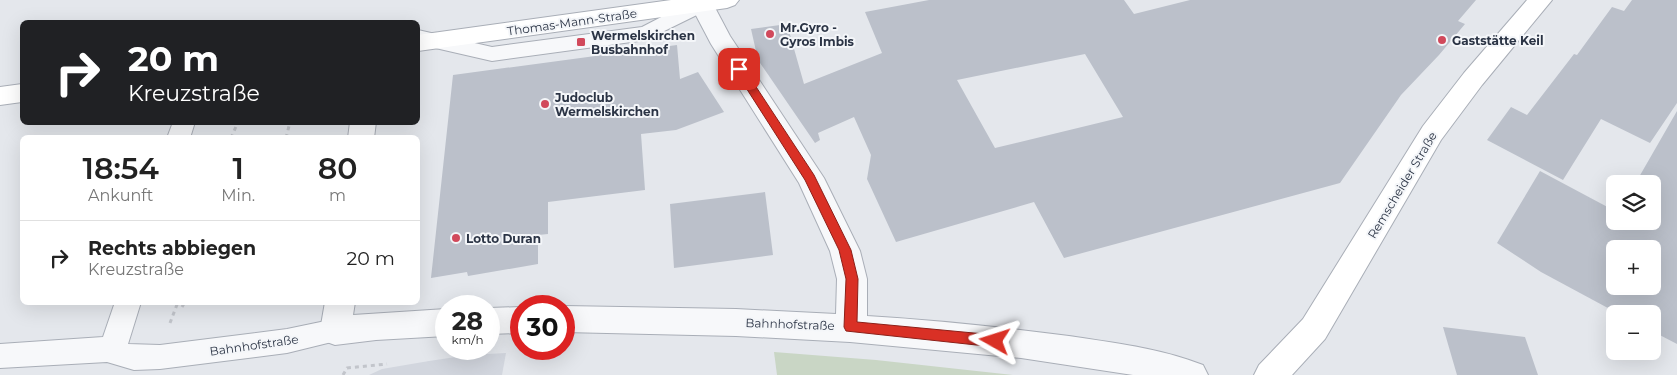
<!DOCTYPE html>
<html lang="de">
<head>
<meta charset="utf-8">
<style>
  :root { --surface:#fff; --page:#f2f2f2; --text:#222; --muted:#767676; --line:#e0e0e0 }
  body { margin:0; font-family:Montserrat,sans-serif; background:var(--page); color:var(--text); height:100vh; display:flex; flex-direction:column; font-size:19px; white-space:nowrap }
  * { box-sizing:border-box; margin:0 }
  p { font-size:16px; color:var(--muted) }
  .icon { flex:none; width:28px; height:28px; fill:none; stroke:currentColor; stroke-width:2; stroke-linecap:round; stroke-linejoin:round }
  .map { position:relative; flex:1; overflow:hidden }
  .side { position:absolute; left:20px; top:135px; width:400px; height:170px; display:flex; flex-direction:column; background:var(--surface); border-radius:8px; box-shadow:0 5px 20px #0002 }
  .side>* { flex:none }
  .top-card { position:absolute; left:20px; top:20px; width:400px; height:105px; border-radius:8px; box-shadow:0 5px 20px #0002; background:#202124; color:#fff; overflow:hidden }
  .fabs { position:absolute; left:1606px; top:175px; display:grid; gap:10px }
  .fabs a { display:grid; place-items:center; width:55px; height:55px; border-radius:8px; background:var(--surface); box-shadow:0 5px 20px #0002; font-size:25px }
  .speed { position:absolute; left:435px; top:295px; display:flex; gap:10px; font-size:25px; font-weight:700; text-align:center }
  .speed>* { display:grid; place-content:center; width:65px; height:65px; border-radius:50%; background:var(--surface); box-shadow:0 5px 20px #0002; line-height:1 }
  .speed small { font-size:12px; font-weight:400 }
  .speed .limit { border:8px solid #d22; background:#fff; color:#111 }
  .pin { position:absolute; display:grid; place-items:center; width:42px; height:42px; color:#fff; margin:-21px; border-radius:10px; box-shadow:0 2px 8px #0006 }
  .me { position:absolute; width:55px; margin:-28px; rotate:276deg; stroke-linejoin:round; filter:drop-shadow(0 0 4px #0008) }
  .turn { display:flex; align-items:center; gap:18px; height:105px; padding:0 25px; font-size:22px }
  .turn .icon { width:65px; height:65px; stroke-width:2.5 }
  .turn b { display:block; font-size:35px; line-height:42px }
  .eta { display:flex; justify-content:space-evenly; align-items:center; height:85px; text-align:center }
  .eta b { font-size:30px; font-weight:600; line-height:35px }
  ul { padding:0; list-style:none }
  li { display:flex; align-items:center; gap:15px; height:75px; padding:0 25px; border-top:1px solid var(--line) }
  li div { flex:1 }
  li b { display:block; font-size:19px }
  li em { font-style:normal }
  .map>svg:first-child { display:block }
  .built { fill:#d2d6de }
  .green { fill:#c9d6c5 }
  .building { fill:#bbc0ca; fill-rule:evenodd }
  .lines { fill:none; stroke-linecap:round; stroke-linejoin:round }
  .lane-casing { stroke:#a9aeb7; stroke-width:2 }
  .street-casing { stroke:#a9aeb7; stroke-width:2 }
  .secondary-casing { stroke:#a9aeb7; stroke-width:2 }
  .path { stroke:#c2c5cb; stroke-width:3; stroke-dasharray:4 4; stroke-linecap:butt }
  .lane { fill:#f7f8fa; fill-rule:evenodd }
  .street { fill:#f7f8fa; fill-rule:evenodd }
  .secondary { fill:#fff; fill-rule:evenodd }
  .route { fill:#d93025; stroke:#8d1f18 }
  .poi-dot { fill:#d1495b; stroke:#f4f6f9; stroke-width:2 }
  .labels { text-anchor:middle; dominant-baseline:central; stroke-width:4; stroke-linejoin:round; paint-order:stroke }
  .street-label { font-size:12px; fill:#2b3445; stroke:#f4f6f9 }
  .poi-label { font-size:12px; font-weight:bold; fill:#2b3445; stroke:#f4f6f9; text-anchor:start }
</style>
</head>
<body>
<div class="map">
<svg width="1677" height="375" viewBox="0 0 1677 375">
  <rect width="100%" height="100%" fill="#e4e7ec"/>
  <path class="built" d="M506,353L502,375H369L382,369L429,361L469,355Z"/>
  <path class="green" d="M774,352L876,360L1013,375H777Z"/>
  <path class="building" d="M929,0H1124L1134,14L1190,0H1476L1458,21L1465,24L1439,55L1401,95L1340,183L1064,258L1034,202L896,242L867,179L871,155L854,117L818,133L820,140L815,143L758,60L751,29L787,24L804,84L882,53L865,12ZM1085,54L1123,117L995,148L957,80Z
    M1632,0H1677V103L1650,143L1601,119L1563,180L1487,140L1511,107L1527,115L1574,54L1577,55L1612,7L1624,11Z
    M677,45L680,79L698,72L724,112L676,130L641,134L645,190L548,202V234L538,235V264L468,276L467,272L431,278L453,75Z
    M1677,111V344L1652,331V314H1619L1541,272L1497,243L1540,171L1615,211V221H1652V184H1635ZM1615,249H1652V286H1615Z
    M765,192L773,255L674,268L670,204Z
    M1443,327L1525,337L1538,375H1457Z"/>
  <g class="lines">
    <defs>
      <path id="lane" d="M694,0H709L712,4L709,9L646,40L492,61L418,44V30L492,47L642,27Z
        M173,122H195L190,138H167Z
        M115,302H141L128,344L160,345L287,329L335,319L344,323L348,331L344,339L287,353L160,369L134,370L107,362L0,368V344L103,337Z"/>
      <path id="street" d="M693,0H711L730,36L824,178L860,251L867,279V316C934,320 1001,327 1069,336C1114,343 1160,348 1203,365L1208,375H1133L1021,358L850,342L736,336L564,332V306H562H564L736,309L836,314L837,279L830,251L799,183L711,44L690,4Z
        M350,122H376L374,138H348Z
        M325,302H355L353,315L446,309V336L376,340L335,345L324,341L320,331Z
        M521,307V333L489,334V308Z"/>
      <path id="secondary" d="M671,0H739L735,5L727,8L418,51V35Z
        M1527,0H1552L1482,85L1441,140L1325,339L1292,375H1254L1259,365L1303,319L1423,126L1464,73Z
        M22,84V102L0,105V87Z"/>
    </defs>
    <use href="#lane" class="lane-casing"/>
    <use href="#street" class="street-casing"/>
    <use href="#secondary" class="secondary-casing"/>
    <path class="path" d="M231,138L238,122
      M286,138L290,122
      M182,307L185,302
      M170,323L178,302
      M343,375L347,368L387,364"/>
    <use href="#lane" class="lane"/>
    <use href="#street" class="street"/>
    <use href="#secondary" class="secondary"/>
  </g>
  <path class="route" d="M739,66L743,67L814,175L851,250L858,279L857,322L995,335L1000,337L1001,341L1000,345L995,347L846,331L844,327L846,279L839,250L805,180L734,69Z"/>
  <g class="poi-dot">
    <circle cx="770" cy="34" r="5"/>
    <circle cx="1442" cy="40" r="5"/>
    <rect x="576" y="37" width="10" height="10" rx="2.5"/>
    <circle cx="545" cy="104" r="5"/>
    <circle cx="456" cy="238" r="5"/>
  </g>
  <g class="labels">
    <g class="street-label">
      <text transform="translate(572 22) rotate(-8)">Thomas-Mann-Straße</text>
      <text transform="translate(1402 185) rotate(-59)">Remscheider Straße</text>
      <text transform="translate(790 324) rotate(2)">Bahnhofstraße</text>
      <text transform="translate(254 345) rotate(-8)">Bahnhofstraße</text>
    </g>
    <g class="poi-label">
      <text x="780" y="27">Mr.Gyro -<tspan x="780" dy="14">Gyros Imbis</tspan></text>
      <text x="591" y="35">Wermelskirchen<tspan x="591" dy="14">Busbahnhof</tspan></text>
      <text x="1452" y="40">Gaststätte Keil</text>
      <text x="555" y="97">Judoclub<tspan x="555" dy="14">Wermelskirchen</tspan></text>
      <text x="466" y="238">Lotto Duran</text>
    </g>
  </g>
</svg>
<div class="fabs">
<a><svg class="icon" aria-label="layers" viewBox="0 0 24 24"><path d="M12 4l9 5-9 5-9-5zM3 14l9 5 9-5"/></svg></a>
<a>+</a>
<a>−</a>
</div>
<div class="speed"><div>28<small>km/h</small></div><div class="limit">30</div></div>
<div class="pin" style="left:739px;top:69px;background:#d93025"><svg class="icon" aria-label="arrive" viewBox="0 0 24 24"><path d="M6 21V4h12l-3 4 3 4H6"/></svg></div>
<svg class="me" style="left:995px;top:341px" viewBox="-20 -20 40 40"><path d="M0-17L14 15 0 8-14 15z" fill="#d93025" stroke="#fff" stroke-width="4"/></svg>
<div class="top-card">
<div class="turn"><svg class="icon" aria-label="right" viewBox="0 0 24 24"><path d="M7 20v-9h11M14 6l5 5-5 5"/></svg><div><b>20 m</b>Kreuzstraße</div></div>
</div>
<section class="side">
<div class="eta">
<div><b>18:54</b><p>Ankunft</p></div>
<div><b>1</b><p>Min.</p></div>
<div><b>80</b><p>m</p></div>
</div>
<ul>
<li><svg class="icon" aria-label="right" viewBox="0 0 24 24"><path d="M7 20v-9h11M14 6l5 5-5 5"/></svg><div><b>Rechts abbiegen</b><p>Kreuzstraße</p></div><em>20 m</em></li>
</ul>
</section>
</div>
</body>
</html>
